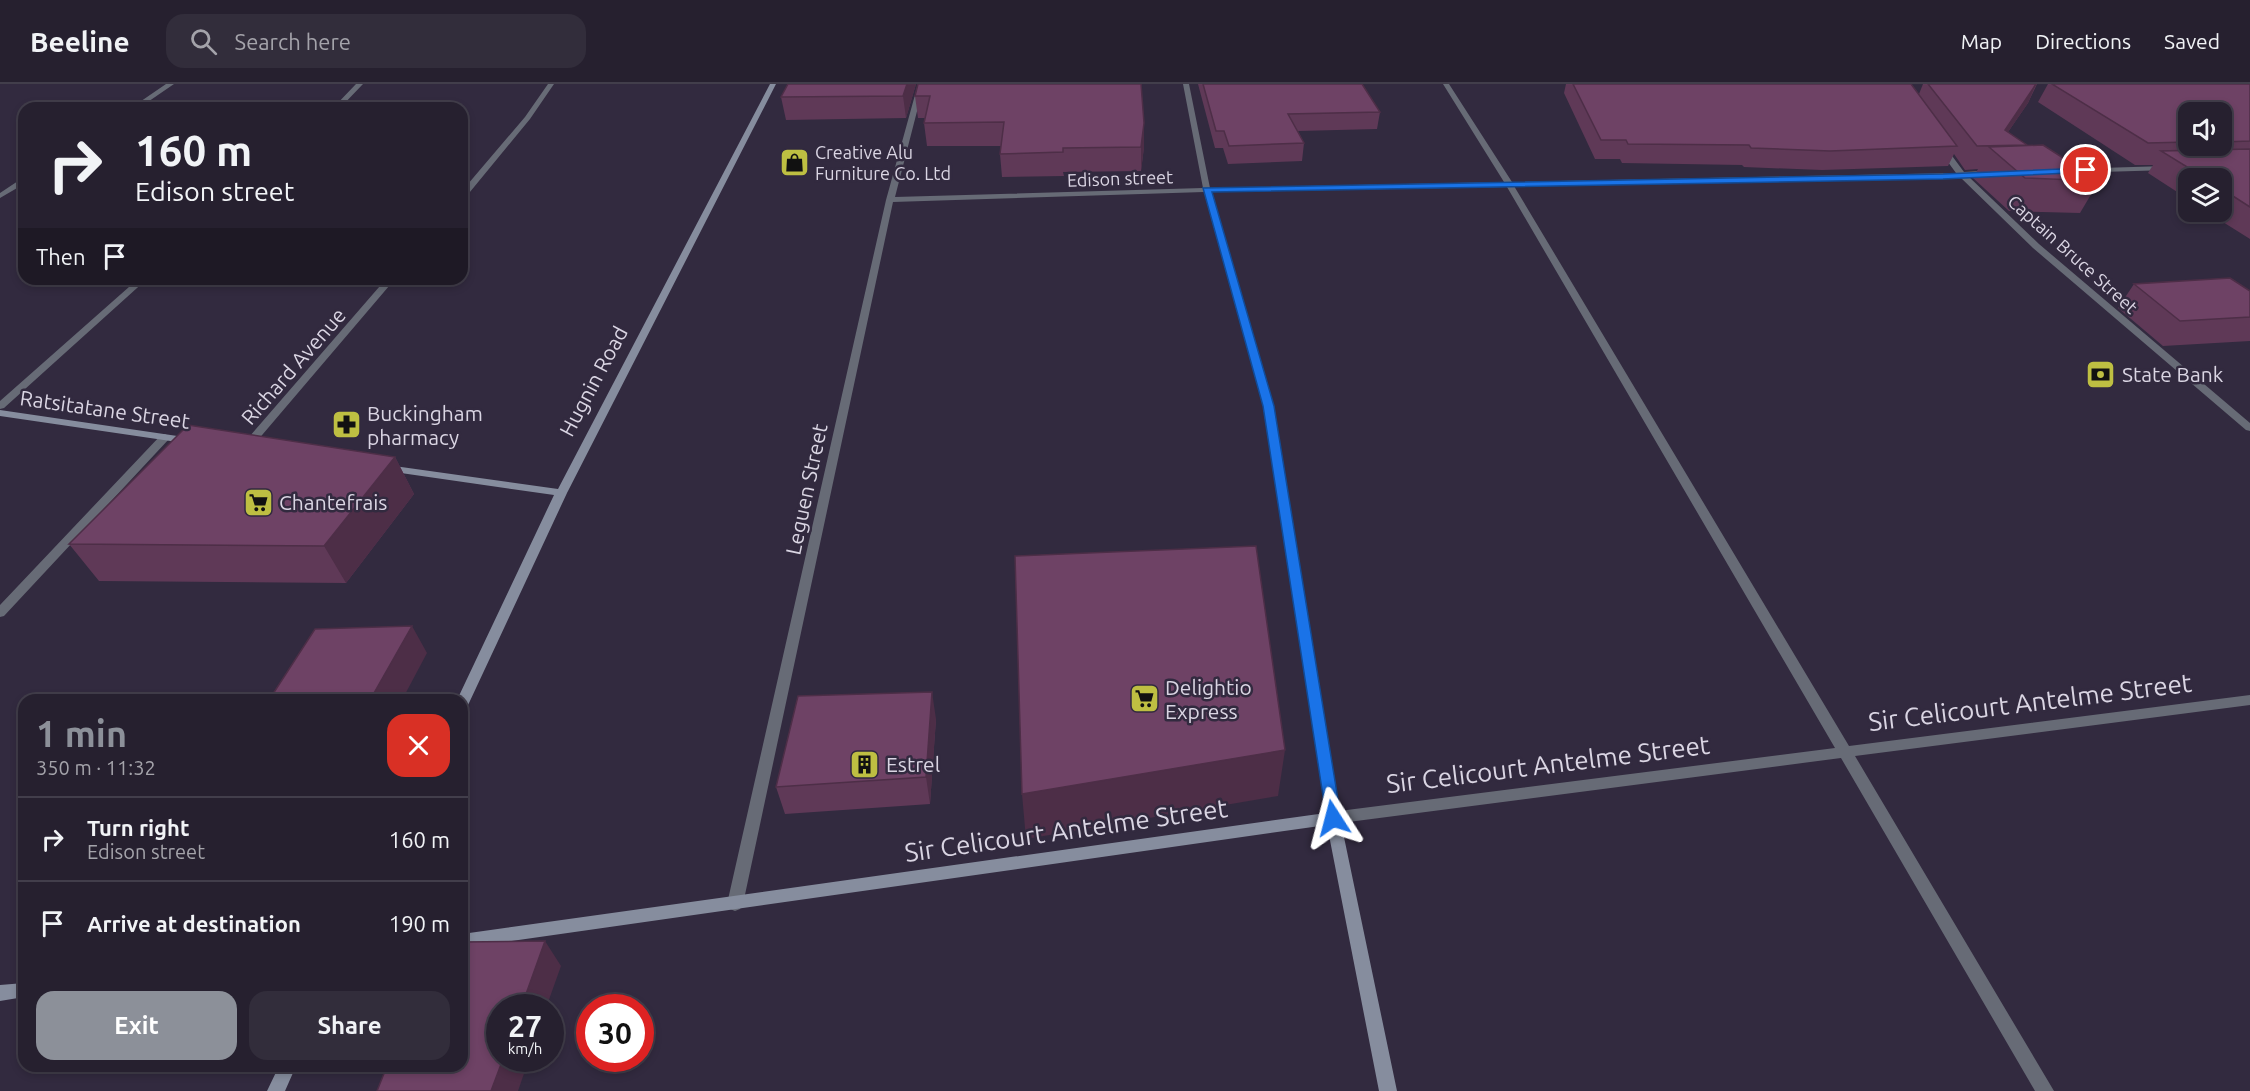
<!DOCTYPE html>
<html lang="en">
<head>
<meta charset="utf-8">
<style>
  :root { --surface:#26202f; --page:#322d3b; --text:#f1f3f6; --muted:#a4a3aa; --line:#423e4b; --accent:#8c9099 }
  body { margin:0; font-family:Ubuntu,sans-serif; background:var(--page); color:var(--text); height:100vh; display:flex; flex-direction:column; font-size:22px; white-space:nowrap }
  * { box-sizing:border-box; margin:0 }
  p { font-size:20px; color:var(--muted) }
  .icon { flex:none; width:33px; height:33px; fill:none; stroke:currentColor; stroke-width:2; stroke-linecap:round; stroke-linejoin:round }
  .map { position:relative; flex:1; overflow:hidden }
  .sheet { position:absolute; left:18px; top:610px; width:450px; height:378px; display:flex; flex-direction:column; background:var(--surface); border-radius:18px; box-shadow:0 3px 9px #0003,0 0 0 2px var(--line) }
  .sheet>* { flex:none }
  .guide { position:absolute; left:18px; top:18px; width:450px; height:183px; border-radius:18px; box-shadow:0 3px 9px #0003,0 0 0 2px var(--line); background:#26202f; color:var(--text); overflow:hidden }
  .fabs { position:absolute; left:2178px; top:18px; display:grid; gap:12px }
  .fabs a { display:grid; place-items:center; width:54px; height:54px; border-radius:12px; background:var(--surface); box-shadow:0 3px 9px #0003,0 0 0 2px var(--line); font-size:30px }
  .speed { position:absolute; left:486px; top:910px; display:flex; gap:12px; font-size:30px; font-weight:700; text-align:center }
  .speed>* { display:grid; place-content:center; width:78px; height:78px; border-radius:50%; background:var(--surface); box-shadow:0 3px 9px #0003,0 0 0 2px var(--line); line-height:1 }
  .speed small { font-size:15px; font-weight:400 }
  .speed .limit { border:9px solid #d22; background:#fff; color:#111 }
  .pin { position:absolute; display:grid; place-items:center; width:51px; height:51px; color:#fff; margin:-26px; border:3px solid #fff; border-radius:50%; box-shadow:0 2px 6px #0007 }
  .me { position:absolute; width:66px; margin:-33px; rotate:351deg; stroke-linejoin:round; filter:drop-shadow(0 0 4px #0008) }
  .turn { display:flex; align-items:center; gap:21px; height:126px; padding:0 18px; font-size:27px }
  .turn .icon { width:78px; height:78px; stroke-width:2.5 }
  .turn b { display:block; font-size:42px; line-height:51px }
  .then { display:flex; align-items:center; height:57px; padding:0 18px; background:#0003; gap:12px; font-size:22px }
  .round { display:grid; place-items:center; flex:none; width:63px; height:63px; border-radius:18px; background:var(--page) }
  .summary { display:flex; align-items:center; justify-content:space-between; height:102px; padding:0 18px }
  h1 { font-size:36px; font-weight:700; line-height:45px; color:var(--accent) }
  .button { display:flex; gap:12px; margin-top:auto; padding:12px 18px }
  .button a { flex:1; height:69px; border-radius:18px; background:var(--accent); color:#fff; font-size:24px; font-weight:700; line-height:69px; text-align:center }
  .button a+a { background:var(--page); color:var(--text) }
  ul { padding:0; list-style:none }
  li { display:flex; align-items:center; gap:18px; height:84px; padding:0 18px; border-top:2px solid var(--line) }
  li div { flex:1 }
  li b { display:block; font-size:22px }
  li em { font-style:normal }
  header { display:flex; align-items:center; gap:36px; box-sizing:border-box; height:84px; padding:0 30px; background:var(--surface); border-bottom:2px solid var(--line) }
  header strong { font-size:28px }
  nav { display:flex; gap:33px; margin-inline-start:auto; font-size:21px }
  .search { width:420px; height:54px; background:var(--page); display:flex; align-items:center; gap:15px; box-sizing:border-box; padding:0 21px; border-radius:18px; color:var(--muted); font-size:22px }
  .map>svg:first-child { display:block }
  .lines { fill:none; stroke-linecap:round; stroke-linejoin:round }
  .street { fill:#676b76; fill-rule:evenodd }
  .secondary { fill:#868d9e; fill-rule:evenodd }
  .wall { fill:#5f3957; fill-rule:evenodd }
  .shaded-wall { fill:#4d2e47 }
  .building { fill:#6e4265; stroke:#4d2e47; stroke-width:1.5 }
  .route { fill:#1a73e8; stroke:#114b97; stroke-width:1.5 }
  .labels { text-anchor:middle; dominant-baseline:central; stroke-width:5; stroke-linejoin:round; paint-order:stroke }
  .far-poi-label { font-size:18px; fill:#dad5e3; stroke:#322a3f; text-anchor:start }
  .far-street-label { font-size:18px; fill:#dad5e3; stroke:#322a3f }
  .street-label { font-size:21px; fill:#dad5e3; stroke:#322a3f }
  .poi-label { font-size:21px; fill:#dad5e3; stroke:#322a3f; text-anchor:start }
  .near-street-label { font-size:26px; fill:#dad5e3; stroke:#322a3f }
</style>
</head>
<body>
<header>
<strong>Beeline</strong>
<div class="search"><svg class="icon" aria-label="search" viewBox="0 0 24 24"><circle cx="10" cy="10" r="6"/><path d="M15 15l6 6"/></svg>Search here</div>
<nav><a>Map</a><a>Directions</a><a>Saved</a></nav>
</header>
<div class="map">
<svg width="2250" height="1007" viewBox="0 0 2250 1007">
  <rect width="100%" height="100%" fill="#322a3f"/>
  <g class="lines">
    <path class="street" d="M166,0H174L139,24H131Z
      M356,0H363L340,24H333Z
      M548,0H554L530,35L465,114H462V107L525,33Z
      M918,0H924L895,113L1203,104L1183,0H1189L1210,104L1504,98L1443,0H1449L1512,98L1956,89L1937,63L1941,61H1944L1964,88L1995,86V90H1992L1968,92L2039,160L2250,339V347L2246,346L2033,164L1960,93L1514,102L1849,662L2250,611V621L1855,672L2054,1007H2035L1841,674L1333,740L1328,738L1263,322L1204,108L893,118L743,820L740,825L735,827L730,825L727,820L886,116ZM1507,103L1835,664L1339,727L1273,322L1212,108Z
      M2166,82L2170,84L2169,86L2067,89L2063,87L2067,85Z
      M21,95H24V100L0,114V109Z
      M138,195H147L4,324L0,325V317Z
      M386,195H395L251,364H243L242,362L243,360Z
      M165,350L170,353L169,355L4,532L0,533V521L161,351Z"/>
    <path class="secondary" d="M770,0H776L567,409L469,619L467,623L462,624V616H457L554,411L387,387L382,384L387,381L558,405Z
      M0,326L191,354L196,357L191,360L0,332Z
      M1333,728L1338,730L1340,734L1397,1007H1379L1327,741L462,864V850Z
      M24,899V913L0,917V901Z
      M279,982H296L285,1007H267Z"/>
  </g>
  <path class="wall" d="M788,0H916L906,34L786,36L781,13Z
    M918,0L1144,63L1141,87L1063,88L1064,92L1002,93L1000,70L1001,62H927L924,39L925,34H918L915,12Z
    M1198,0H1362L1380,28L1377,45L1298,47L1304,59L1302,77L1228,80L1223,64H1215Z
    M1566,0H1911L1919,10L1923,0H2037L2028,19L2008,48L2027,61V62L2099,97L2080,129L2009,127L1973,94L1978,85L1965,86L1954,70L1948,82L1822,86L1744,83L1742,81L1622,79L1620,75H1595L1564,9Z
    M2048,0H2250V155L2207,128H2222V94H2188V115L2148,89L2153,81H2135L2038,18ZM2188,28H2222V62H2188Z
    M2134,200L2250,207V257L2163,262L2118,224Z
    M395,373L414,410L346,499L99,497L69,460Z
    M936,635L930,720L785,730L776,703Z"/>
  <path class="shaded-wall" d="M907,0H916L906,34L903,12Z
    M2036,0L2028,19L1999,61L2005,46Z
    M1144,39V63L1141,87V63Z
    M395,373L414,410L346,499L324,462Z
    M412,542L427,569L402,616H370Z
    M932,608L936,635L930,720L926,693Z
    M1285,666L1278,712L1026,755L1022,710Z
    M545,857L561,882L546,924H521Z
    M503,975H529L518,1007H491Z"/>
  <path class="building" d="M788,0H907L903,12L781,13Z
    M918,0H1141L1144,39L1141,63L1063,64V68L1000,70L1004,38L924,39L930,12H915Z
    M1203,0H1362L1380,28L1288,30L1304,59L1229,62L1224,47H1216Z
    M1573,0H1911L1957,62L1830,67L1751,64L1749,61L1628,60L1626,56H1601Z
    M1928,0H2036L2005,46L2027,61L1977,62Z
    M2052,0H2250V57L2222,58V28H2188V58L2148,59Z
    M2043,61L2099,97L2025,94L1989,63Z
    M2250,65V123L2222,105V94H2205L2161,67Z
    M2230,194L2250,207V233L2180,237L2134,200Z
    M188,341L395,373L324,462L69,460Z
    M1256,462L1285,666L1022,710L1015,472Z
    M412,542L370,616H269L315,545Z
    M932,608L926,693L776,703L798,612Z
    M545,857L521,924H500V975H503L491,1007H377L387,982H462V858Z"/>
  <path class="route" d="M2086,84H2089V88L1943,95L1212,108L1274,322L1341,734L1339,738L1333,740L1327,738L1263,322L1203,104L1943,90Z"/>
  <defs>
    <symbol id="shop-square" viewBox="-11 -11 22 22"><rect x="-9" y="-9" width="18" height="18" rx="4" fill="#bebf42" stroke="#322a3f"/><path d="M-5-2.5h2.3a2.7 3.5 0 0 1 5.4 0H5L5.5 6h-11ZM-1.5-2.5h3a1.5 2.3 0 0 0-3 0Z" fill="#111"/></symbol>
    <symbol id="bank-square" viewBox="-11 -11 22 22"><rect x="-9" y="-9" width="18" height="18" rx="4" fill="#bebf42" stroke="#322a3f"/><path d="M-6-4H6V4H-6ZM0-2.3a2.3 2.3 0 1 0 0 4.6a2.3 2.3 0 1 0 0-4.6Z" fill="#111"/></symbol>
    <symbol id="pharmacy-square" viewBox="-11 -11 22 22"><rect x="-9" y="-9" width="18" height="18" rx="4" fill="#bebf42" stroke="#322a3f"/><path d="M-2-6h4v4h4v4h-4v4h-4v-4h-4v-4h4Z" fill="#111"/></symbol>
    <symbol id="supermarket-square" viewBox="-11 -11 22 22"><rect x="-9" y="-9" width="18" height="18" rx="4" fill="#bebf42" stroke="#322a3f"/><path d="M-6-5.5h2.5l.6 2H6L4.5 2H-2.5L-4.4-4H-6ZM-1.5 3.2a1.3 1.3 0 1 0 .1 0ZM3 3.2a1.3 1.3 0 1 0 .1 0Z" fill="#111"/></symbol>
    <symbol id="building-square" viewBox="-11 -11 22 22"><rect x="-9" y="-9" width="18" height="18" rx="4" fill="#bebf42" stroke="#322a3f"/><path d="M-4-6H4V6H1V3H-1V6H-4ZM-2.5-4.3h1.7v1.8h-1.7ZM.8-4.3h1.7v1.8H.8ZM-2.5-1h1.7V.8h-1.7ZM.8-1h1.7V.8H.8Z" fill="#111"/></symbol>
  </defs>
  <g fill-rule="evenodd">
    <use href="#shop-square" x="778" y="62" width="33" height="33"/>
    <use href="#bank-square" x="2084" y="274" width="33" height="33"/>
    <use href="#pharmacy-square" x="330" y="324" width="33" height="33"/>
    <use href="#supermarket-square" x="242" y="402" width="33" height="33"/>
    <use href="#supermarket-square" x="1128" y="598" width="33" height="33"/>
    <use href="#building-square" x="848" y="664" width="33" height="33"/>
  </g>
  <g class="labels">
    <g class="far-poi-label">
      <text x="815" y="68">Creative Alu<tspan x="815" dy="21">Furniture Co. Ltd</tspan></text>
    </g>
    <g class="far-street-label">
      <text transform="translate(1120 94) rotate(-2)">Edison street</text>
      <text transform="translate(2073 170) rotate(42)">Captain Bruce Street</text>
    </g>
    <g class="street-label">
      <text transform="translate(293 282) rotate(-49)">Richard Avenue</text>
      <text transform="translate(593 297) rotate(-62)">Hugnin Road</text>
      <text transform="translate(105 325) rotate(8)">Ratsitatane Street</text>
      <text transform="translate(806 405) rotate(-78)">Leguen Street</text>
    </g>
    <g class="poi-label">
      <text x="2122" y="290">State Bank</text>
      <text x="367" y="329">Buckingham<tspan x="367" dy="24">pharmacy</tspan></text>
      <text x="279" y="418">Chantefrais</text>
      <text x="1165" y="603">Delightio<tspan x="1165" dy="24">Express</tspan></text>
      <text x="886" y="680">Estrel</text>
    </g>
    <g class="near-street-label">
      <text transform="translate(2030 618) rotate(-7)">Sir Celicourt Antelme Street</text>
      <text transform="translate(1548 680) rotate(-7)">Sir Celicourt Antelme Street</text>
      <text transform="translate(1066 746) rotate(-8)">Sir Celicourt Antelme Street</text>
    </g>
  </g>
</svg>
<div class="fabs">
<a><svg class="icon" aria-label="sound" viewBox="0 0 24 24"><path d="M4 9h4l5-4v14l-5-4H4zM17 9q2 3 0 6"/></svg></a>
<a><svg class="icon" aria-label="layers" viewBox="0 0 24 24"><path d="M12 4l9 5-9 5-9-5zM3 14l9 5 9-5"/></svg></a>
</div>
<div class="speed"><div>27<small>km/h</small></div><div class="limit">30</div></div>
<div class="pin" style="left:2086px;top:86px;background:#d93025"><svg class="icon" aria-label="arrive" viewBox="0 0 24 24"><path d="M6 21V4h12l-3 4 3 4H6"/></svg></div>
<svg class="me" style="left:1333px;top:734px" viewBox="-20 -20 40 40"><path d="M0-17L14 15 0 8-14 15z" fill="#1a73e8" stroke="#fff" stroke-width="4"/></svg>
<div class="guide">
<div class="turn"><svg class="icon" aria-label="right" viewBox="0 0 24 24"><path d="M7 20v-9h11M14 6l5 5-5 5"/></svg><div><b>160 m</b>Edison street</div></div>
<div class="then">Then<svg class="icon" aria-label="arrive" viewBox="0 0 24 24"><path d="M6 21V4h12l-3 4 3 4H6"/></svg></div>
</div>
<section class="sheet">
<div class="summary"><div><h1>1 min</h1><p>350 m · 11:32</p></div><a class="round" style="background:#d93025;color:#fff"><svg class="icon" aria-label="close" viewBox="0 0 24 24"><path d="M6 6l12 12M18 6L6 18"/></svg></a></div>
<ul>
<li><svg class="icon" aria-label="right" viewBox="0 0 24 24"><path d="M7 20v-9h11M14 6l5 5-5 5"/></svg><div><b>Turn right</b><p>Edison street</p></div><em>160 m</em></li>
<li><svg class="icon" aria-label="arrive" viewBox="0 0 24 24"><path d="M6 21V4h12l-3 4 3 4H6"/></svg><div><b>Arrive at destination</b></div><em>190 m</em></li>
</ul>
<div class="button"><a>Exit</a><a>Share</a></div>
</section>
</div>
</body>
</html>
